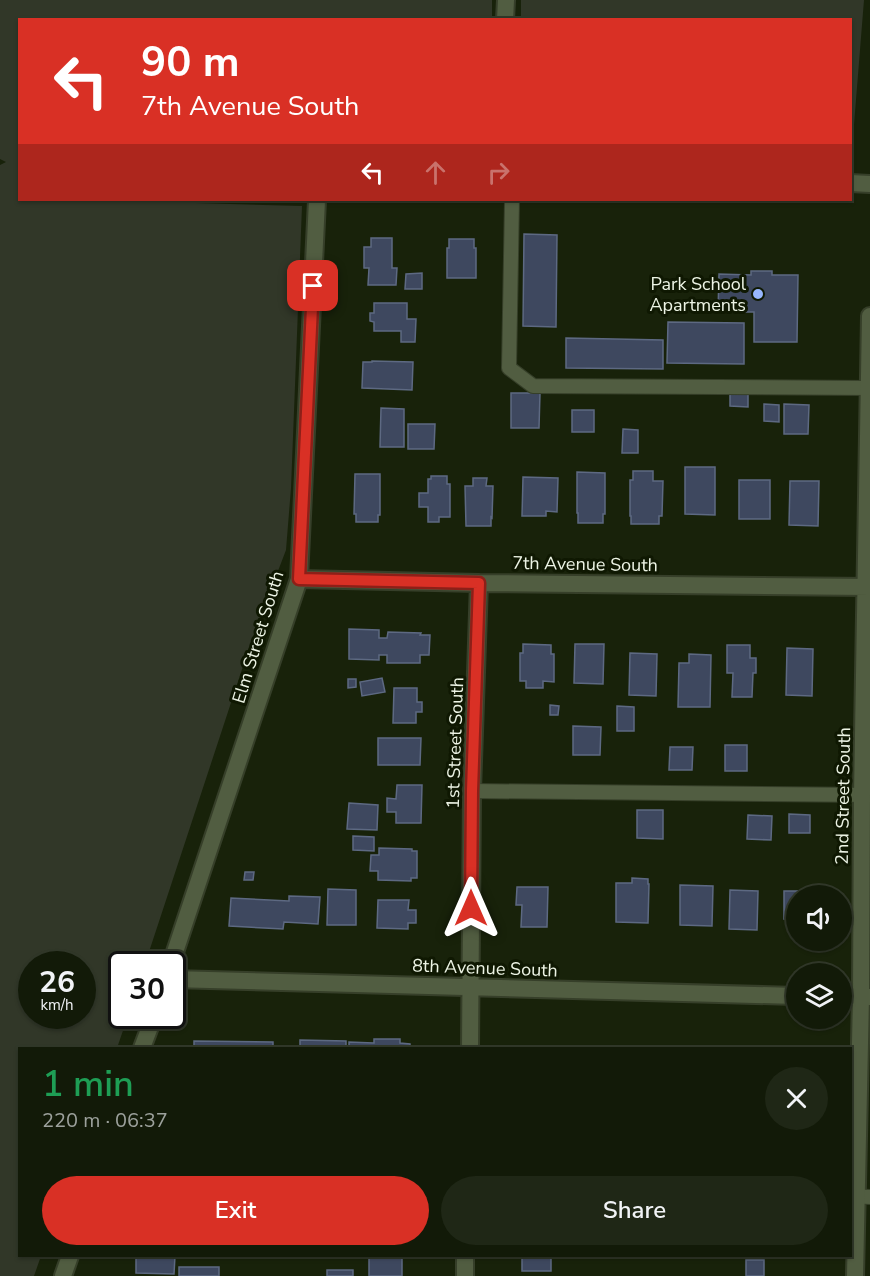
<!DOCTYPE html>
<html lang="en">
<head>
<meta charset="utf-8">
<style>
  :root { --surface:#121a08; --page:#1f2716; --text:#f1f3f6; --muted:#9ca19c; --line:#313829; --accent:#d93025 }
  body { margin:0; font-family:"Nunito Sans",sans-serif; background:var(--page); color:var(--text); height:100vh; display:flex; flex-direction:column; font-size:22px; white-space:nowrap }
  * { box-sizing:border-box; margin:0 }
  p { font-size:20px; color:var(--muted) }
  .icon { flex:none; width:33px; height:33px; fill:none; stroke:currentColor; stroke-width:2; stroke-linecap:round; stroke-linejoin:round }
  .map { position:relative; flex:1; overflow:hidden }
  .side { position:absolute; left:18px; top:1047px; width:834px; height:210px; display:flex; flex-direction:column; background:var(--surface); border-radius:0px; box-shadow:0 2px 4px #0004,0 0 0 2px var(--line) }
  .side>* { flex:none }
  .top-card { position:absolute; left:18px; top:18px; width:834px; height:183px; border-radius:0px; box-shadow:0 2px 4px #0004,0 0 0 2px var(--line); background:#d93025; color:#fff; overflow:hidden }
  .tools { position:absolute; left:786px; top:885px; display:grid; gap:12px }
  .tools a { display:grid; place-items:center; width:66px; height:66px; border-radius:50%; background:var(--surface); box-shadow:0 2px 4px #0004,0 0 0 2px var(--line); font-size:30px }
  .speed { position:absolute; left:18px; top:951px; display:flex; gap:12px; font-size:30px; font-weight:700; text-align:center }
  .speed>* { display:grid; place-content:center; width:78px; height:78px; border-radius:50%; background:var(--surface); box-shadow:0 2px 4px #0004,0 0 0 2px var(--line); line-height:1 }
  .speed small { font-size:15px; font-weight:400 }
  .speed .limit { border:3px solid #111; border-radius:9px; background:#fff; color:#111 }
  .pin { position:absolute; display:grid; place-items:center; width:51px; height:51px; color:#fff; margin:-26px; border-radius:12px; box-shadow:0 3px 9px #0006 }
  .me { position:absolute; width:66px; margin:-33px; rotate:0deg; stroke-linejoin:round; filter:drop-shadow(0 0 4px #0008) }
  .turn { display:flex; align-items:center; gap:21px; height:126px; padding:0 24px; font-size:27px }
  .turn .icon { width:78px; height:78px; stroke-width:2.5 }
  .turn b { display:block; font-size:42px; line-height:51px }
  .lanes { display:flex; align-items:center; height:57px; padding:0 24px; background:#0003; justify-content:center; gap:30px; direction:ltr }
  .lanes .off { opacity:.35 }
  .round { display:grid; place-items:center; flex:none; width:63px; height:63px; border-radius:32px; background:var(--page) }
  .head { display:flex; align-items:center; justify-content:space-between; height:102px; padding:0 24px }
  h1 { font-size:36px; font-weight:600; line-height:45px; color:#1e9e55 }
  .action { display:flex; gap:12px; margin-top:auto; padding:12px 24px }
  .action a { flex:1; height:69px; border-radius:36px; background:var(--accent); color:#fff; font-size:24px; font-weight:600; line-height:69px; text-align:center }
  .action a+a { background:var(--page); color:var(--text) }
  .map>svg:first-child { display:block }
  .green { fill:#313728; fill-rule:evenodd }
  .building { fill:#3e485f; stroke:#5d6982; stroke-width:1.5 }
  .lines { fill:none; stroke-linecap:round; stroke-linejoin:round }
  .service-casing { stroke:#363f29; stroke-width:16 }
  .minor-casing { stroke:#363f29; stroke-width:20 }
  .service { stroke:#515d41; stroke-width:14 }
  .minor { stroke:#515d41; stroke-width:16 }
  .route-casing { stroke:#8d1f18; stroke-width:15 }
  .route { stroke:#d93025; stroke-width:10 }
  .poi-dot { fill:#97b6fd; stroke:#0f1802; stroke-width:2 }
  .labels { text-anchor:middle; dominant-baseline:central; stroke-width:6; stroke-linejoin:round; paint-order:stroke }
  .poi-label { font-size:18px; fill:#edf4e5; stroke:#0f1802; text-anchor:end }
  .street-label { font-size:18px; fill:#edf4e5; stroke:#0f1802 }
</style>
</head>
<body>
<div class="map">
<svg width="870" height="1276" viewBox="0 0 870 1276">
  <rect width="100%" height="100%" fill="#18220a"/>
  <path class="green" d="M0,0H492V20H20V200H196V203L302,206L291,488L286,550L251,642L145,964H122V1016H128L117,1048H20V1256H41L34,1276H0V165L6,162L0,159ZM82,964V1016H32V964Z
    M521,0H864L851,162L850,20L521,19Z"/>
  <path class="building" d="M524,234L557,235L556,327L523,326Z
    M371,238H392V268H397L396,285H368L369,268H364V247H371Z
    M449,239H474V248H476V278H447V248H449Z
    M751,271H772V275H798L797,342H754V312H718L719,274L751,275Z
    M422,273V289H405L406,274Z
    M374,303H407V319H416L415,342H401V331H374V322L370,321V313H374Z
    M668,322L744,323V364L667,363Z
    M566,338L663,340V369L566,368Z
    M372,361L413,362L412,390L362,388L363,362H372Z
    M511,393H540L539,428H511Z
    M730,393H748V407L730,406Z
    M764,404L779,405V422L764,421Z
    M784,404L809,405L808,434H784Z
    M381,408L404,409V447H380Z
    M572,410H594V432H572Z
    M408,424H435L434,449H408Z
    M623,429L638,430V453H622Z
    M685,467H715V515L685,514Z
    M633,471H653V481H663L662,516H659V524H631V516H630V480H633Z
    M577,472L605,473V514H603V523H578V513H577Z
    M355,474H380V515H378V522H356V514H354Z
    M431,476H447V484H450V517H439V522H428V507H419V493H428V479H431Z
    M523,477L558,478L557,512L546,511V516H522Z
    M473,478H487L486,486H493L492,518L491,517V526H466L465,486H473Z
    M739,480H770V519H739Z
    M790,481H819L818,526L789,525Z
    M349,629L379,630V638H387L388,632L421,633L420,635H430L429,655H420V663H387V655H379V660L349,659Z
    M523,644L551,645V654H554V682L543,681V688H526V681H520V653H523Z
    M575,644H604L603,684L574,683Z
    M727,645H750V658H756V673H753L752,697H732L733,673H727Z
    M787,648L813,649L812,696L786,695Z
    M630,653L657,654L656,696L629,695Z
    M689,654L711,655L710,707H678L679,663H689Z
    M382,678L385,692L362,696L360,682Z
    M348,679H356V687L348,688Z
    M394,688H417V702H422V712H416V723H393Z
    M550,705L559,706L558,715H550Z
    M617,706L634,707V731H617Z
    M573,726L601,727L600,755H573Z
    M378,738H421L420,765H378Z
    M725,745H747V771H725Z
    M670,747H693L692,770H669Z
    M397,785H422L421,823H396V812H387V798L396,799Z
    M349,803L378,805L377,830L347,829Z
    M637,810H663V839L637,838Z
    M789,814L810,815V833H789Z
    M748,815L772,816L771,840L747,839Z
    M353,836L374,837V851L353,850Z
    M379,848L412,849V851H417V878H411V881L378,880V871H370L371,855H379Z
    M245,872H254L253,880H244Z
    M632,878L648,879V884H649L648,923L616,922V883H632Z
    M680,885L713,886L712,926L680,925Z
    M517,887H548L547,927H521L522,905H516Z
    M328,889L356,890V925H327Z
    M730,890L758,891L757,930L729,929Z
    M784,891H815V896H796V920L784,919Z
    M289,896L320,897L318,924L284,922L283,929L229,926L231,898L289,901Z
    M378,900H409L408,910H416V923H408V929L377,928Z
    M374,1039H400V1043L410,1044V1048H349V1042L374,1043Z
    M300,1040L346,1041V1048H300Z
    M194,1041L273,1042V1048H194Z
    M136,1256H175L174,1274L136,1273Z
    M369,1256H402V1276H369Z
    M522,1256H551V1271H522Z
    M746,1260H764V1276H746Z
    M179,1267H219V1276H179Z
    M327,1270H353V1276H327Z"/>
  <g class="lines">
    <defs>
      <path id="service" d="M512,200L509,368L533,386L870,388
        M472,791L870,795
        M850,1196L870,1197"/>
      <path id="minor" d="M505,20L506,0
        M850,183L870,184
        M299,579L479,583L870,587
        M171,964L299,579L317,200
        M172,979L796,996
        M842,997H870
        M142,1048L154,1016
        M470,1048L472,791L479,583
        M63,1276L70,1256
        M465,1276V1256
        M855,1276L861,997L862,795L870,316"/>
    </defs>
    <use href="#service" class="service-casing"/>
    <use href="#minor" class="minor-casing"/>
    <use href="#service" class="service"/>
    <use href="#minor" class="minor"/>
  </g>
  <g class="lines">
    <defs>
      <path id="route" d="M313,286L299,579L479,583L472,791L471,908"/>
    </defs>
    <use href="#route" class="route-casing"/>
    <use href="#route" class="route"/>
  </g>
  <circle class="poi-dot" cx="758" cy="294" r="6"/>
  <g class="labels">
    <g class="poi-label">
      <text x="746" y="284">Park School<tspan x="746" dy="21">Apartments</tspan></text>
    </g>
    <g class="street-label">
      <text transform="translate(585 564) rotate(1)">7th Avenue South</text>
      <text transform="translate(258 637) rotate(-73)">Elm Street South</text>
      <text transform="translate(455 743) rotate(-88)">1st Street South</text>
      <text transform="translate(843 796) rotate(-89)">2nd Street South</text>
      <text transform="translate(485 968) rotate(2)">8th Avenue South</text>
    </g>
  </g>
</svg>
<div class="tools">
<a><svg class="icon" aria-label="sound" viewBox="0 0 24 24"><path d="M4 9h4l5-4v14l-5-4H4zM17 9q2 3 0 6"/></svg></a>
<a><svg class="icon" aria-label="layers" viewBox="0 0 24 24"><path d="M12 4l9 5-9 5-9-5zM3 14l9 5 9-5"/></svg></a>
</div>
<div class="speed"><div>26<small>km/h</small></div><div class="limit">30</div></div>
<div class="pin" style="left:313px;top:286px;background:#d93025"><svg class="icon" aria-label="arrive" viewBox="0 0 24 24"><path d="M6 21V4h12l-3 4 3 4H6"/></svg></div>
<svg class="me" style="left:471px;top:908px" viewBox="-20 -20 40 40"><path d="M0-17L14 15 0 8-14 15z" fill="#d93025" stroke="#fff" stroke-width="4"/></svg>
<div class="top-card">
<div class="turn"><svg class="icon" aria-label="left" viewBox="0 0 24 24"><path d="M17 20v-9H6M10 6l-5 5 5 5"/></svg><div><b>90 m</b>7th Avenue South</div></div>
<div class="lanes"><svg class="icon" aria-label="left" viewBox="0 0 24 24"><path d="M17 20v-9H6M10 6l-5 5 5 5"/></svg><svg class="icon off" aria-label="ahead" viewBox="0 0 24 24"><path d="M12 20V5M6 11l6-6 6 6"/></svg><svg class="icon off" aria-label="right" viewBox="0 0 24 24"><path d="M7 20v-9h11M14 6l5 5-5 5"/></svg></div>
</div>
<section class="side">
<div class="head"><div><h1>1 min</h1><p>220 m · 06:37</p></div><a class="round"><svg class="icon" aria-label="close" viewBox="0 0 24 24"><path d="M6 6l12 12M18 6L6 18"/></svg></a></div>
<div class="action"><a>Exit</a><a>Share</a></div>
</section>
</div>
</body>
</html>
